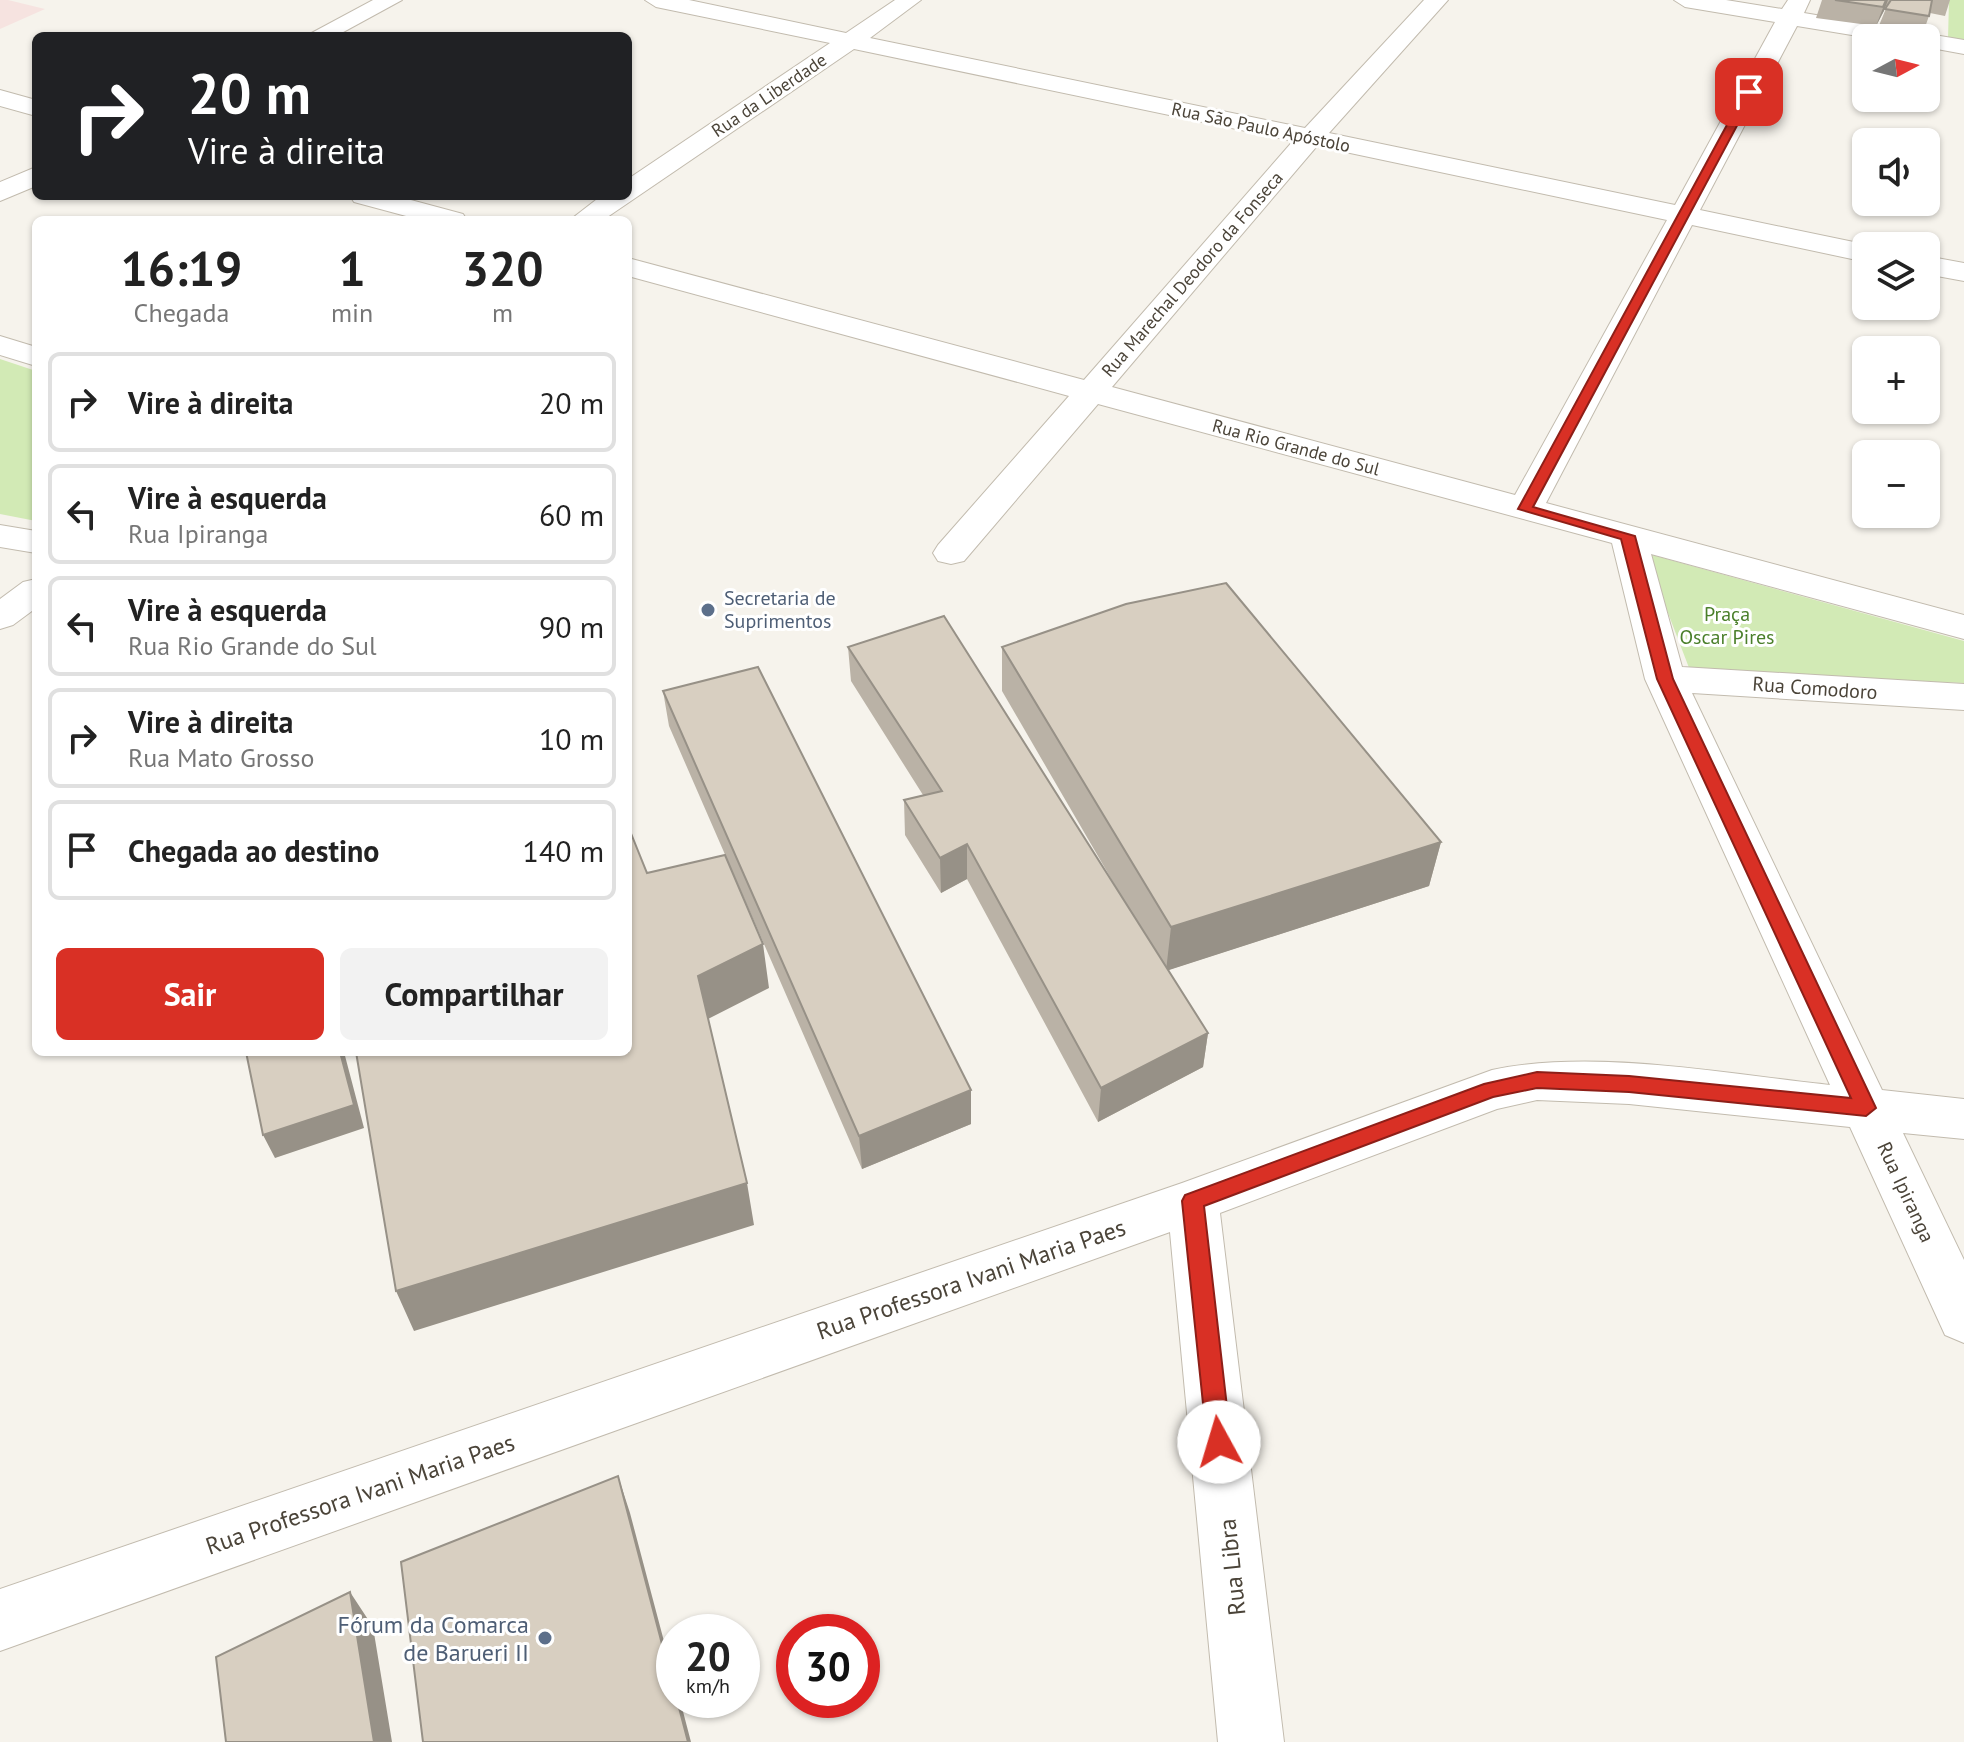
<!DOCTYPE html>
<html lang="pt">
<head>
<meta charset="utf-8">
<style>
  :root { --surface:#fff; --page:#f2f2f2; --text:#222; --muted:#767676; --line:#e0e0e0; --accent:#d93025 }
  body { margin:0; font-family:"PT Sans",sans-serif; background:var(--page); color:var(--text); height:100vh; display:flex; flex-direction:column; font-size:30px; white-space:nowrap }
  * { box-sizing:border-box; margin:0 }
  p { font-size:26px; color:var(--muted) }
  .icon { flex:none; width:44px; height:44px; fill:none; stroke:currentColor; stroke-width:2; stroke-linecap:round; stroke-linejoin:round }
  .map { position:relative; flex:1; overflow:hidden }
  .drawer { position:absolute; left:32px; top:216px; width:600px; height:840px; display:flex; flex-direction:column; background:var(--surface); border-radius:12px; box-shadow:0 2px 6px #0004 }
  .drawer>* { flex:none }
  .top-card { position:absolute; left:32px; top:32px; width:600px; height:168px; border-radius:12px; box-shadow:0 2px 6px #0004; background:#202124; color:#fff; overflow:hidden }
  .needle { width:52px; rotate:83deg }
  .fabs { position:absolute; left:1852px; top:24px; display:grid; gap:16px }
  .fabs a { display:grid; place-items:center; width:88px; height:88px; border-radius:12px; background:var(--surface); box-shadow:0 2px 6px #0004; font-size:40px }
  .speed { position:absolute; left:656px; top:1614px; display:flex; gap:16px; font-size:40px; font-weight:700; text-align:center }
  .speed>* { display:grid; place-content:center; width:104px; height:104px; border-radius:50%; background:var(--surface); box-shadow:0 2px 6px #0004; line-height:1 }
  .speed small { font-size:20px; font-weight:400 }
  .speed .limit { border:12px solid #d22; background:#fff; color:#111 }
  .pin { position:absolute; display:grid; place-items:center; width:68px; height:68px; color:#fff; margin:-34px; border-radius:16px; box-shadow:0 4px 12px #0006 }
  .me { position:absolute; width:88px; margin:-44px; rotate:354deg; stroke-linejoin:round; filter:drop-shadow(0 0 6px #0008) }
  .turn { display:flex; align-items:center; gap:28px; height:168px; padding:0 24px; font-size:36px }
  .turn .icon { width:104px; height:104px; stroke-width:2.5 }
  .turn b { display:block; font-size:56px; line-height:68px }
  .eta { display:flex; justify-content:space-evenly; align-items:center; height:136px; text-align:center }
  .eta b { font-size:48px; font-weight:700; line-height:56px }
  .primary-button { display:flex; gap:16px; margin-top:auto; padding:16px 24px }
  .primary-button a { flex:1; height:92px; border-radius:12px; background:var(--accent); color:#fff; font-size:32px; font-weight:700; line-height:92px; text-align:center }
  .primary-button a+a { background:var(--page); color:var(--text) }
  ul { padding:0; list-style:none }
  li { display:flex; align-items:center; gap:24px; height:100px; margin:0 16px 12px; padding:0 8px; border:4px solid var(--line); border-radius:12px }
  li div { flex:1 }
  li b { display:block; font-size:30px }
  li em { font-style:normal }
  .map>svg:first-child { display:block }
  .medical { fill:#f6e3e0 }
  .green { fill:#d2eab5 }
  .lines { fill:none; stroke-linecap:round; stroke-linejoin:round }
  .street-casing { stroke:#c2bbae; stroke-width:2 }
  .street { fill:#fff; fill-rule:evenodd }
  .wall { fill:#bab2a6 }
  .shaded-wall { fill:#979187 }
  .building { fill:#d8cfc1; stroke:#979187; stroke-width:2 }
  .route { fill:#d93025; stroke:#8d1f18; stroke-width:2 }
  .service-dot { fill:#5c6f8a; stroke:#fff; stroke-width:3 }
  .labels { text-anchor:middle; dominant-baseline:central; stroke-width:6; stroke-linejoin:round; paint-order:stroke }
  .far-street-label { font-size:18px; fill:#4b4439; stroke:#fff }
  .service-label { font-size:20px; fill:#4e5e75; stroke:#fff; text-anchor:start }
  .park-label { font-size:20px; fill:#4a7f2a; stroke:#fff }
  .street-label { font-size:20px; fill:#4b4439; stroke:#fff }
  .near-street-label { font-size:24px; fill:#4b4439; stroke:#fff }
  .near-service-label { font-size:24px; fill:#4e5e75; stroke:#fff; text-anchor:end }
</style>
</head>
<body>
<div class="map">
<svg width="1964" height="1742" viewBox="0 0 1964 1742">
  <rect width="100%" height="100%" fill="#f6f3ec"/>
  <path class="medical" d="M0,0H8L45,9L0,29Z"/>
  <path class="green" d="M1949,0H1964V41L1948,39Z
    M0,359L36,371V521L0,514Z
    M1645,553L1964,641V683L1691,673Z"/>
  <g class="lines">
    <defs>
      <path id="street" d="M373,0H402L336,36H306Z
        M645,0H689L846,33L895,0H921L870,38L1305,128L1424,0H1448L1329,133L1675,205L1775,22L1685,7L1674,0H1726L1782,9L1788,0H1810L1804,13L1964,40V54L1926,47V38H1870L1797,26L1700,210L1873,246H1866V262L1692,225L1546,503L1964,615V639L1651,554L1682,667L1964,684V710L1692,693L1882,1090L1964,1099V1139L1903,1133L1964,1260V1343L1945,1335L1850,1127L1629,1104L1537,1100L1497,1109L1220,1213L1284,1742H1218L1170,1232L0,1651V1589L1182,1183L1492,1070C1595,1048 1725,1074 1830,1085L1645,679L1612,543L1098,404L964,561L951,564L938,561L933,553L938,545L1069,396L628,276V258L1084,380L1293,141L854,49L603,220H570L601,196H628V179L830,43L656,7ZM1317,146L1667,220L1515,495L1112,387Z
        M0,90L36,100V116L0,106Z
        M36,167V186L0,201V182Z
        M350,196H396L463,214L467,220H421L354,202Z
        M1926,256L1964,263V281L1926,274Z
        M0,336L36,347V366L0,355Z
        M0,525L36,531V553L0,547Z
        M36,579V608L13,625L0,629V599L23,582Z"/>
    </defs>
    <use href="#street" class="street-casing"/>
    <use href="#street" class="street"/>
  </g>
  <path class="wall" d="M1822,0H1950L1945,16L1930,13L1922,36L1878,28L1887,6H1886L1876,26L1816,18Z
    M848,647L1127,906L1002,691V647L1441,842L1429,886L1168,970L1208,1033L1203,1067L1098,1122L967,879L941,893L905,835L904,800L923,795L851,681Z
    M663,691L971,1090V1124L862,1169L669,726Z"/>
  <path class="shaded-wall" d="M1886,0H1888L1884,11L1876,26Z
    M1441,842L1429,886L1166,971L1171,927Z
    M967,844V879L941,893L940,858Z
    M763,944L769,988L706,1020L698,976Z
    M1208,1033L1203,1067L1098,1122L1101,1088Z
    M340,1052H344L364,1128L275,1158L263,1135Z
    M971,1090V1124L862,1169L859,1136Z
    M747,1183L754,1225L414,1331L396,1291Z
    M618,1476L630,1513L674,1679V1690Z
    M350,1592L373,1627L392,1742H374Z
    M677,1700H680L691,1742H688Z"/>
  <path class="building" d="M1835,0H1886L1883,7Z
    M1891,0H1932L1929,16L1885,9Z
    M1226,583L1441,842L1171,927L1002,647L1126,604Z
    M944,616L1208,1033L1101,1088L967,844L940,858L904,800L942,791L848,647Z
    M758,667L971,1090L859,1136L663,691Z
    M628,826L647,873L725,855L763,944L698,976L747,1183L396,1291L356,1052H628Z
    M246,1052H340L354,1105L263,1135Z
    M618,1476L674,1690V1700H677L688,1742H423L401,1562Z
    M350,1592L374,1742H226L216,1657Z"/>
  <path class="route" d="M1746,90L1755,92L1533,507L1635,536L1673,679L1876,1108L1866,1116L1629,1092L1537,1088L1493,1097L1204,1206L1231,1442L1227,1450L1219,1453L1211,1450L1207,1442L1182,1201L1185,1195L1484,1084L1537,1072L1629,1076L1851,1098L1657,679L1621,539L1518,509Z"/>
  <g class="service-dot">
    <circle cx="708" cy="610" r="8"/>
    <circle cx="545" cy="1638" r="8"/>
  </g>
  <g class="labels">
    <g class="far-street-label">
      <text transform="translate(769 95) rotate(-34)">Rua da Liberdade</text>
      <text transform="translate(1261 127) rotate(12)">Rua São Paulo Apóstolo</text>
      <text transform="translate(1192 274) rotate(-49)">Rua Marechal Deodoro da Fonseca</text>
      <text transform="translate(1296 447) rotate(15)">Rua Rio Grande do Sul</text>
    </g>
    <g class="service-label">
      <text x="724" y="598">Secretaria de<tspan x="724" dy="23">Suprimentos</tspan></text>
    </g>
    <g class="park-label">
      <text x="1727" y="614">Praça<tspan x="1727" dy="23">Oscar Pires</tspan></text>
    </g>
    <g class="street-label">
      <text transform="translate(1815 688) rotate(4)">Rua Comodoro</text>
      <text transform="translate(1906 1192) rotate(65)">Rua Ipiranga</text>
    </g>
    <g class="near-street-label">
      <text transform="translate(971 1279) rotate(-19)">Rua Professora Ivani Maria Paes</text>
      <text transform="translate(360 1494) rotate(-19)">Rua Professora Ivani Maria Paes</text>
      <text transform="translate(1232 1567) rotate(-96)">Rua Libra</text>
    </g>
    <g class="near-service-label">
      <text x="529" y="1624">Fórum da Comarca<tspan x="529" dy="28">de Barueri II</tspan></text>
    </g>
  </g>
</svg>
<div class="fabs">
<a><svg class="needle" viewBox="-14 -14 28 28"><path d="M0-13l5 13h-10z" fill="#e53935"/><path d="M0 13l5-13h-10z" fill="#767676"/></svg></a>
<a><svg class="icon" aria-label="sound" viewBox="0 0 24 24"><path d="M4 9h4l5-4v14l-5-4H4zM17 9q2 3 0 6"/></svg></a>
<a><svg class="icon" aria-label="layers" viewBox="0 0 24 24"><path d="M12 4l9 5-9 5-9-5zM3 14l9 5 9-5"/></svg></a>
<a>+</a>
<a>−</a>
</div>
<div class="speed"><div>20<small>km/h</small></div><div class="limit">30</div></div>
<div class="pin" style="left:1749px;top:92px;background:#d93025"><svg class="icon" aria-label="arrive" viewBox="0 0 24 24"><path d="M6 21V4h12l-3 4 3 4H6"/></svg></div>
<svg class="me" style="left:1219px;top:1442px" viewBox="-20 -20 40 40"><circle r="19" fill="#fff"/><path d="M0-13L10 11 0 6-10 11z" fill="#d93025"/></svg>
<div class="top-card">
<div class="turn"><svg class="icon" aria-label="right" viewBox="0 0 24 24"><path d="M7 20v-9h11M14 6l5 5-5 5"/></svg><div><b>20 m</b>Vire à direita</div></div>
</div>
<section class="drawer">
<div class="eta">
<div><b>16:19</b><p>Chegada</p></div>
<div><b>1</b><p>min</p></div>
<div><b>320</b><p>m</p></div>
</div>
<ul>
<li><svg class="icon" aria-label="right" viewBox="0 0 24 24"><path d="M7 20v-9h11M14 6l5 5-5 5"/></svg><div><b>Vire à direita</b></div><em>20 m</em></li>
<li><svg class="icon" aria-label="left" viewBox="0 0 24 24"><path d="M17 20v-9H6M10 6l-5 5 5 5"/></svg><div><b>Vire à esquerda</b><p>Rua Ipiranga</p></div><em>60 m</em></li>
<li><svg class="icon" aria-label="left" viewBox="0 0 24 24"><path d="M17 20v-9H6M10 6l-5 5 5 5"/></svg><div><b>Vire à esquerda</b><p>Rua Rio Grande do Sul</p></div><em>90 m</em></li>
<li><svg class="icon" aria-label="right" viewBox="0 0 24 24"><path d="M7 20v-9h11M14 6l5 5-5 5"/></svg><div><b>Vire à direita</b><p>Rua Mato Grosso</p></div><em>10 m</em></li>
<li><svg class="icon" aria-label="arrive" viewBox="0 0 24 24"><path d="M6 21V4h12l-3 4 3 4H6"/></svg><div><b>Chegada ao destino</b></div><em>140 m</em></li>
</ul>
<div class="primary-button"><a>Sair</a><a>Compartilhar</a></div>
</section>
</div>
</body>
</html>
